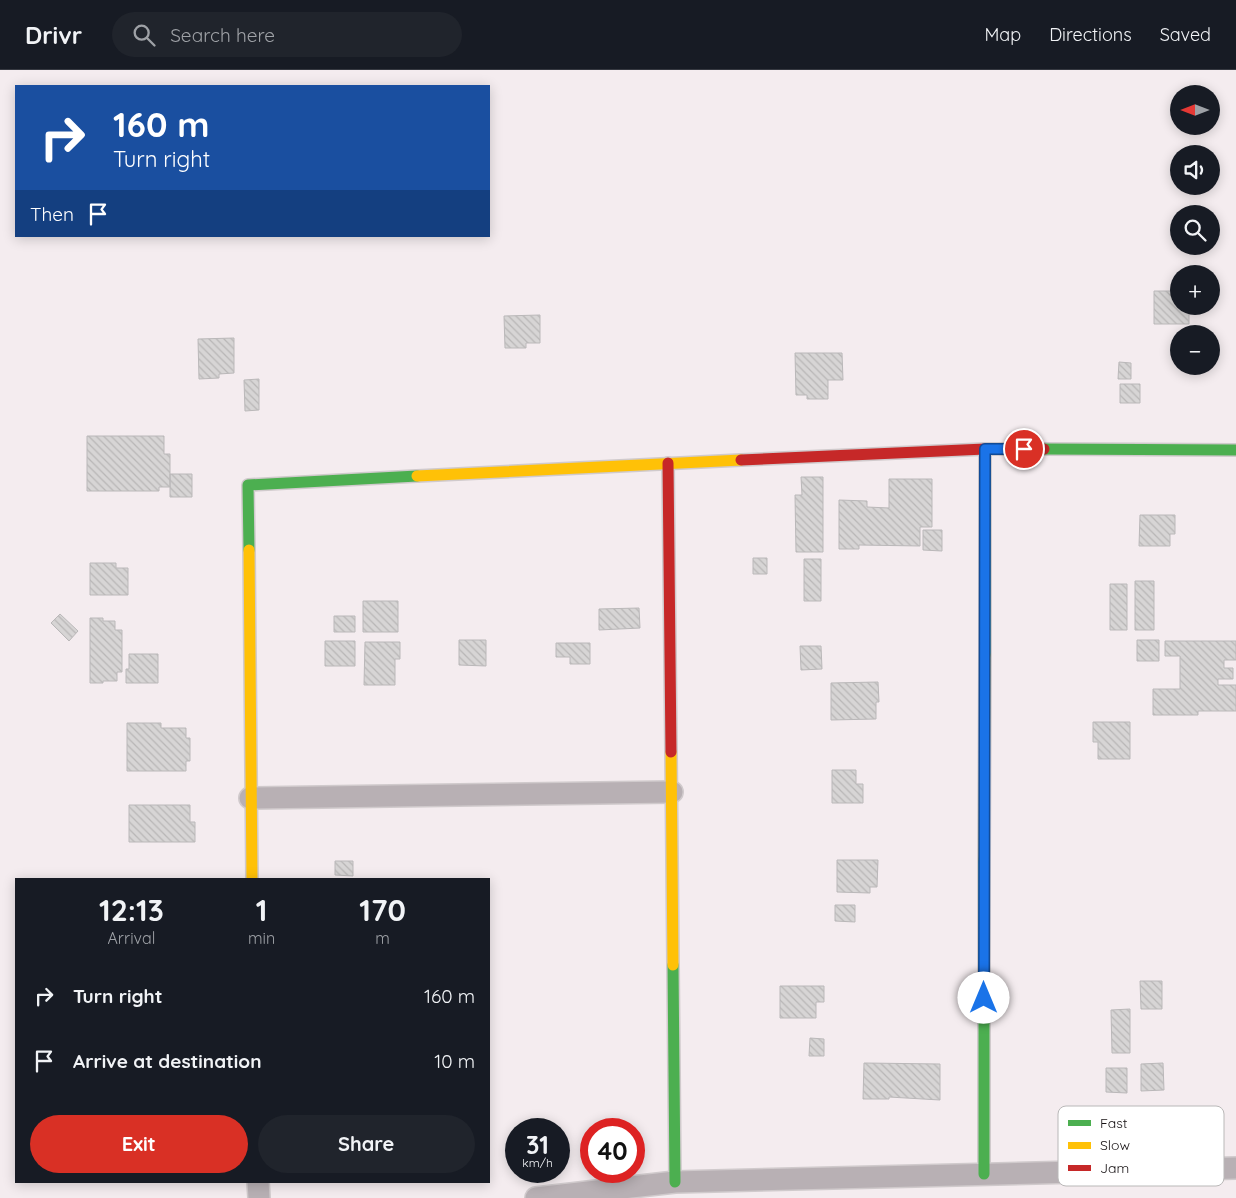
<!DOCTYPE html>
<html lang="en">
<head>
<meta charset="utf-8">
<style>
  :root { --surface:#171b24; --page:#20242c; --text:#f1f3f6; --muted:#9ea1a6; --line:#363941; --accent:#d93025 }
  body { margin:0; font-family:Quicksand,sans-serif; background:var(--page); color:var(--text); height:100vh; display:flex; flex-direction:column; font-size:19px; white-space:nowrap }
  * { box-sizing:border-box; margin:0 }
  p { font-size:16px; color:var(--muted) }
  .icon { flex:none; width:28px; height:28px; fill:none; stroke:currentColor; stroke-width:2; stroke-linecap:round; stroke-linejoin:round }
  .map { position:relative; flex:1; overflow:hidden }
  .panel { position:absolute; left:15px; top:808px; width:475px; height:305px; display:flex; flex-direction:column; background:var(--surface); border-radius:0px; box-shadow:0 2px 12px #0003 }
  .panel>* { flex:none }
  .guide { position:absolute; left:15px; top:15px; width:475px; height:152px; border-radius:0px; box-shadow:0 2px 12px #0003; background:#1a4fa0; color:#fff; overflow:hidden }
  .needle { width:32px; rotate:270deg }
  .tools { position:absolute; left:1170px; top:15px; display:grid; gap:10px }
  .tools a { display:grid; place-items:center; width:50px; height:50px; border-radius:50%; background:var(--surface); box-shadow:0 2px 12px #0003; font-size:25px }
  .speed { position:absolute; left:505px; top:1048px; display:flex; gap:10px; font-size:25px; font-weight:700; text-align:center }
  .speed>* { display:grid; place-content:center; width:65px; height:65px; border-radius:50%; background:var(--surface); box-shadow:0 2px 12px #0003; line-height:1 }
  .speed small { font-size:12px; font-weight:400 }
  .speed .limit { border:8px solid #d22; background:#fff; color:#111 }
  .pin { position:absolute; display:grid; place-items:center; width:42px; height:42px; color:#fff; margin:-21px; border:2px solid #fff; border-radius:50%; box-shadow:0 1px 5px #0007 }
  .me { position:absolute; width:55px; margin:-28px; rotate:0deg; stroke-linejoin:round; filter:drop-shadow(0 0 4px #0008) }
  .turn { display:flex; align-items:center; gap:18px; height:105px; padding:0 15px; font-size:22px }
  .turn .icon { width:65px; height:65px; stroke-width:2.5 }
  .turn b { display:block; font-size:35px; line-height:42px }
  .then { display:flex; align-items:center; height:48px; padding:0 15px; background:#0003; gap:10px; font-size:19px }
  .eta { display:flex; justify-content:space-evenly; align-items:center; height:85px; text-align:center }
  .eta b { font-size:30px; font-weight:700; line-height:35px }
  .primary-button { display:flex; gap:10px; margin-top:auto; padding:10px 15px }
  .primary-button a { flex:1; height:58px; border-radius:30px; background:var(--accent); color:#fff; font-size:20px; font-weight:700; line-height:58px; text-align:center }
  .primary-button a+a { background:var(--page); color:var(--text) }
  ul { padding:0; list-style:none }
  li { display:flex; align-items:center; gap:15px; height:65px; padding:0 15px }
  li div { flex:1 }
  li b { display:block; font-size:19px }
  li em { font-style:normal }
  header { display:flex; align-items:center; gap:30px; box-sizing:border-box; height:70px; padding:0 25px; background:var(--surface); border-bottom:1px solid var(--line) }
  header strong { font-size:24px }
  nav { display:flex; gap:28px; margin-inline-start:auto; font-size:18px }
  .search { width:350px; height:45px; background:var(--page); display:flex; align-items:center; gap:12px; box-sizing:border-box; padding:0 18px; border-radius:28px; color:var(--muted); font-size:19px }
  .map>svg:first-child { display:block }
  .building { fill:url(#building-back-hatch); stroke:#bab8b9 }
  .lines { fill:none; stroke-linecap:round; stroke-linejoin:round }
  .street-casing { stroke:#d0cacc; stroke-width:24 }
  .fast-casing { stroke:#d0cacc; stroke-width:14 }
  .slow-casing { stroke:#d0cacc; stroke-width:14 }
  .jam-casing { stroke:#d0cacc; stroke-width:14 }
  .street { stroke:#b8b0b4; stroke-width:21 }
  .fast { stroke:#4caf50; stroke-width:11 }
  .slow { stroke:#ffc107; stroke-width:11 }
  .jam { stroke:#c62828; stroke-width:11 }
  .route-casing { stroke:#114b97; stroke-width:12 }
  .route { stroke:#1a73e8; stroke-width:9 }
  .key { fill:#fff; stroke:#b9b8b8; stroke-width:1 }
  .key-label { font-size:14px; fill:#161113 }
</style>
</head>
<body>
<header>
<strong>Drivr</strong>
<div class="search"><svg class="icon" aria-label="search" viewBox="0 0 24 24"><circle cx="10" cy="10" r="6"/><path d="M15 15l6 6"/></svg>Search here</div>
<nav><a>Map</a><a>Directions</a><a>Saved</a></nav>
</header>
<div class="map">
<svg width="1236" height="1128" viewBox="0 0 1236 1128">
  <defs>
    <pattern id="building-back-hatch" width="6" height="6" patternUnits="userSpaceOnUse" patternTransform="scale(1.25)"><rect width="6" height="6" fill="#d7d5d5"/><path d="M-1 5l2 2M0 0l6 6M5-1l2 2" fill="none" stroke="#b8b6b6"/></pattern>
  </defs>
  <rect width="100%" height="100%" fill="#f4ecef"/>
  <path class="building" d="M1154,221H1179V236H1192V238H1189V254H1154Z
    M540,245V273H526V278H505L504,246Z
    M234,268V303L219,304V308L199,309L198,269Z
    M795,283H842L843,310H828V329H807V325H796Z
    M1119,292L1131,293V309H1118Z
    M259,309V340L245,341L244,310Z
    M1120,314H1140V333H1120Z
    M87,366H164V384H170V417H159V421H87Z
    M170,404H192V427H170Z
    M801,407H823V482H796L795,425H802Z
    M889,409H932V457H920V476L859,475V479H839V430L867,431V437L889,438Z
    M1140,445H1175V464H1170V476H1139Z
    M923,460H942V481L923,480Z
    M753,488H767V504H753Z
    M804,489H821V531H804Z
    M90,493H116V498H128V525H90Z
    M1135,511H1154V560H1135Z
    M1110,514H1127V560H1110Z
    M363,531H398V562H363Z
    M639,538L640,558L599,560V539Z
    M60,544L78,561L69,571L51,553Z
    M334,546H355V562H334Z
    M90,548H103V551H115V560H122V602H117V611H103V613H90Z
    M459,570H486V596L459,595Z
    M1137,570H1159V591H1137Z
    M325,571H355V596H325Z
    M1165,571H1236V590H1224V598H1233V609H1218V615H1236V641H1198V645H1153V619H1180V586H1165Z
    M365,572H400V589H395V615H364Z
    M556,573H590V594H570V587H556Z
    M800,576H821L822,599L801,600Z
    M129,584H158V613H126V599H129Z
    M878,612L879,632H876V649L831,650V613Z
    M1093,652H1130V689H1098V672H1093Z
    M127,653H161V658H186V668H190V691H186V701H127Z
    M832,700H856V714H863V733H832Z
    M129,735H190V752H195V772H129Z
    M837,790H878L877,817H870V823L837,822Z
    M335,791H353V806L335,805Z
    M835,835H855V852L835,851Z
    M1140,911H1162V939H1141Z
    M780,916H824V932H816V948H780Z
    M1130,939V983H1112L1111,940Z
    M810,968L824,969V986H809Z
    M864,993L940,994V1030L889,1027V1029H863Z
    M1163,993L1164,1020L1141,1021V994Z
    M1106,998H1127V1023L1106,1022Z"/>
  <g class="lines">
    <defs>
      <path id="street" d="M250,728L672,722
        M258,1111L259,1128
        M536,1128L675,1112L1236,1098"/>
      <path id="fast" d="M1044,379L1236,380
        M249,480L248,415L417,406
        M985,585V379
        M673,895L675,1112
        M984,1104V789"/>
      <path id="slow" d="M417,406L741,390
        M249,480L252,809
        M671,682L673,895
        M984,789L985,585"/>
      <path id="jam" d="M741,390L985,379H1044
        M668,393L671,682"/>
    </defs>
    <use href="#street" class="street-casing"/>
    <use href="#fast" class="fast-casing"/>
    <use href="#slow" class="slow-casing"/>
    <use href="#jam" class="jam-casing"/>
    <use href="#street" class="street"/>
    <use href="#fast" class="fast"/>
    <use href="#slow" class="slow"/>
    <use href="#jam" class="jam"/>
  </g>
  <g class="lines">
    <defs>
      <path id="route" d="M984,928L985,379H1024"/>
    </defs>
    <use href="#route" class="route-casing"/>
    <use href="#route" class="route"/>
  </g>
  <rect x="1058" y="1036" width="166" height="80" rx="8" class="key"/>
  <rect x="1068" y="1050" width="23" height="6" fill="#4caf50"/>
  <rect x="1068" y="1072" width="23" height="7" fill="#ffc107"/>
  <rect x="1068" y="1095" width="23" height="6" fill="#c62828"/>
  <g class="key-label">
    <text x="1100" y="1058">Fast</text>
    <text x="1100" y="1080">Slow</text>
    <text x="1100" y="1103">Jam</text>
  </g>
</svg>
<div class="tools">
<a><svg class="needle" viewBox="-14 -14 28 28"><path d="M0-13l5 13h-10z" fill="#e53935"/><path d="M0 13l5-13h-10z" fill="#9ea1a6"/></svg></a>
<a><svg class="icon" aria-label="sound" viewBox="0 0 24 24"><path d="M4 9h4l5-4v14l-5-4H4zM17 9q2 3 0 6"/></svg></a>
<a><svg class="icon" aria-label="search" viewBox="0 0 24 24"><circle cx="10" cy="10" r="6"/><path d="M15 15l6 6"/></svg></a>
<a>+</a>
<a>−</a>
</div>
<div class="speed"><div>31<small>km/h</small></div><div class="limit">40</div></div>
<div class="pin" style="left:1024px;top:379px;background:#d93025"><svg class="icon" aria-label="arrive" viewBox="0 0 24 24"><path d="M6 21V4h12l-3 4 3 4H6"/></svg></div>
<svg class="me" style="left:984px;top:928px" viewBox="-20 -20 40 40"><circle r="19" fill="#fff"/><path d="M0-13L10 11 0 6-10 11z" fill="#1a73e8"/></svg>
<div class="guide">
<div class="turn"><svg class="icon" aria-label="right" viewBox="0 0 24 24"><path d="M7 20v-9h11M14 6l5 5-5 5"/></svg><div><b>160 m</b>Turn right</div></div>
<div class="then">Then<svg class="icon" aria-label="arrive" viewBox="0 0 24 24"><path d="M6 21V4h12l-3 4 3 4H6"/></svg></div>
</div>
<section class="panel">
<div class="eta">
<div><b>12:13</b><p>Arrival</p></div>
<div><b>1</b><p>min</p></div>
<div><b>170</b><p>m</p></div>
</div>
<ul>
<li><svg class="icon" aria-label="right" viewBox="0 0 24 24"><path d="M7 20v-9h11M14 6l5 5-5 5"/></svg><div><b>Turn right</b></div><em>160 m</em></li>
<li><svg class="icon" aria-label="arrive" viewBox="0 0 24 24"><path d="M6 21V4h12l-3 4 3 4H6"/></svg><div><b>Arrive at destination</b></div><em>10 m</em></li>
</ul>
<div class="primary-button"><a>Exit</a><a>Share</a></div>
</section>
</div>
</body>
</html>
